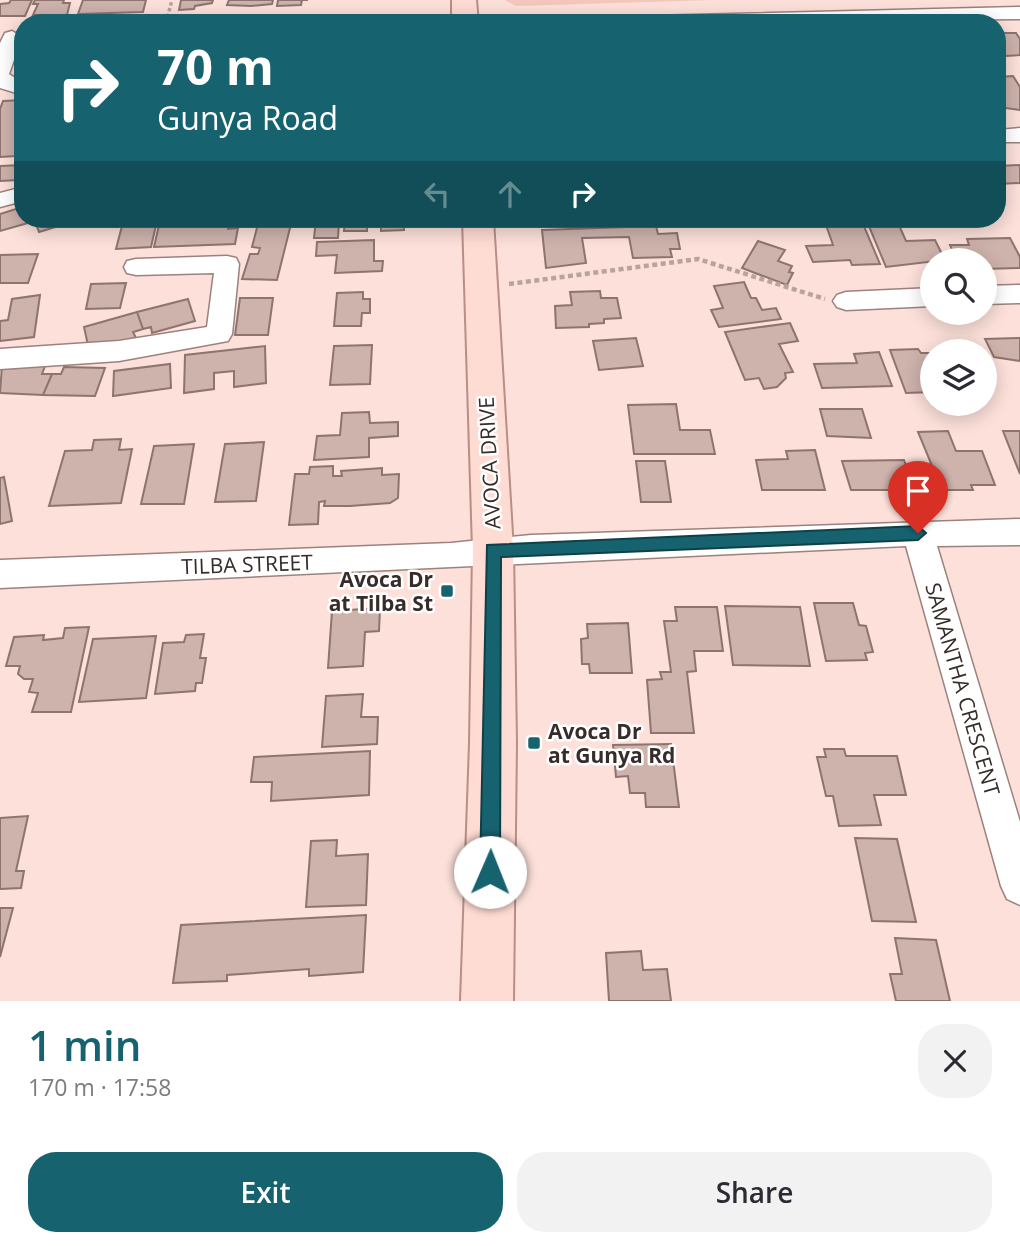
<!DOCTYPE html>
<html lang="en">
<head>
<meta charset="utf-8">
<style>
  :root { --surface:#fff; --page:#f2f2f3; --text:#2b2b33; --muted:#7c7c81; --accent:#17626f }
  body { margin:0; font-family:"Open Sans",sans-serif; background:var(--page); color:var(--text); height:100vh; display:flex; flex-direction:column; font-size:26px; white-space:nowrap }
  * { box-sizing:border-box; margin:0 }
  p { font-size:23px; color:var(--muted) }
  .icon { flex:none; width:38px; height:38px; fill:none; stroke:currentColor; stroke-width:2; stroke-linecap:round; stroke-linejoin:round }
  .map { position:relative; height:1001px; overflow:hidden }
  .panel { display:flex; flex-direction:column; background:var(--surface); flex:1 }
  .panel>* { flex:none }
  .top-card { position:absolute; left:14px; top:14px; width:992px; height:214px; border-radius:28px; box-shadow:0 4px 18px #0003; background:#17626f; color:#fff; overflow:hidden }
  .buttons { position:absolute; left:920px; top:248px; display:grid; gap:14px }
  .buttons a { display:grid; place-items:center; width:77px; height:77px; border-radius:50%; background:var(--surface); box-shadow:0 4px 18px #0003; font-size:35px }
  .pin { position:absolute; display:grid; place-items:center; width:60px; height:60px; color:#fff; margin:-72px -30px; border-radius:50% 50% 50% 0; rotate:-45deg; box-shadow:0 0 7px #0007 }
  .pin .icon { rotate:45deg }
  .me { position:absolute; width:77px; margin:-38px; rotate:1deg; stroke-linejoin:round; filter:drop-shadow(0 0 5px #0008) }
  .turn { display:flex; align-items:center; gap:24px; height:147px; padding:0 28px; font-size:32px }
  .turn .icon { width:91px; height:91px; stroke-width:2.5 }
  .turn b { display:block; font-size:49px; line-height:60px }
  .lanes { display:flex; align-items:center; height:66px; padding:0 28px; background:#0003; justify-content:center; gap:35px; direction:ltr }
  .lanes .off { opacity:.35 }
  .round { display:grid; place-items:center; flex:none; width:74px; height:74px; border-radius:28px; background:var(--page) }
  .headline { display:flex; align-items:center; justify-content:space-between; height:119px; padding:0 28px }
  h1 { font-size:42px; font-weight:600; line-height:52px; color:var(--accent) }
  .primary-button { display:flex; gap:14px; margin-top:auto; padding:14px 28px }
  .primary-button a { flex:1; height:80px; border-radius:28px; background:var(--accent); color:#fff; font-size:28px; font-weight:600; line-height:80px; text-align:center }
  .primary-button a+a { background:var(--page); color:var(--text) }
  .map>svg:first-child { display:block }
  .green { fill:#f4c6bc }
  .building { fill:#ceb2ac; stroke:#8d746f; stroke-width:2 }
  .lines { fill:none; stroke-linecap:round; stroke-linejoin:round }
  .minor-casing { stroke:#9c827d; stroke-width:3 }
  .major-casing { stroke:#b88e85; stroke-width:4 }
  .path-far1 { stroke:#b8a39d; stroke-width:3.5; stroke-dasharray:3.5 2.5; stroke-linecap:butt }
  .path { stroke:#b8a39d; stroke-width:4.5; stroke-dasharray:5 3.5; stroke-linecap:butt }
  .minor { fill:#fff; fill-rule:evenodd }
  .major { fill:#fedbd3; fill-rule:evenodd }
  .route { fill:#17626f; stroke:#0f4048; stroke-width:2 }
  .poi-dot { fill:#17626f; stroke:#fff; stroke-width:2.5 }
  .labels { text-anchor:middle; dominant-baseline:central; stroke-width:5; stroke-linejoin:round; paint-order:stroke }
  .street-label { font-size:21px; fill:#362c29; stroke:#fff }
  .poi-label { font-size:21px; font-weight:bold; fill:#362c29; stroke:#fff; text-anchor:end }
</style>
</head>
<body>
<div class="map">
<svg width="1020" height="1001" viewBox="0 0 1020 1001">
  <rect width="100%" height="100%" fill="#fce0d9"/>
  <path class="green" d="M505,0H714L516,6Z"/>
  <path class="building" d="M11,0H32L25,16H0V4L9,3Z
    M35,0H64L63,3H70L67,15H33L38,4H33Z
    M83,0H146L143,12L78,14Z
    M181,0H213L212,3L195,6L194,9L179,10Z
    M229,0H273L272,4L251,6L227,5Z
    M278,0H308H302L301,5L277,6Z
    M998,33H1016L1020,39V55L1006,56L998,42Z
    M1013,76L1020,87V110L998,107V77Z
    M23,100V119L18,133H22L15,156L0,157V109L3,101Z
    M22,165L18,180L0,181V166Z
    M1020,165V183L998,184V166Z
    M19,208L23,209V219L35,221L0,231V214Z
    M34,219H82L39,232Z
    M306,219H342L339,222L338,238H314L316,219Z
    M345,219H404V230L381,231V222L367,223V231H344Z
    M228,223V229L238,228L235,244L154,247L159,225Z
    M898,223L906,241L935,240L945,260L886,267L868,224Z
    M258,224H291L277,280L242,279L250,254H258L260,248L252,247Z
    M863,224L880,264L852,265L850,260L813,262L806,246L833,245L826,225Z
    M156,225L151,247L116,249L122,226Z
    M656,226L658,234L677,233L680,249H670L672,257L633,258L629,237L582,238L586,263L546,268L542,230Z
    M1010,238L1020,257V268L985,269V261H957L950,245H969L967,239Z
    M374,240V261H383L382,271L335,273L337,255L316,256L317,242Z
    M758,241L785,250L778,261L792,266L789,272L793,273L787,285L742,268Z
    M38,254L28,283H0V255Z
    M744,282L751,298H756L762,310L776,308L781,319L719,327L711,310L723,308L714,286Z
    M126,283L120,308L86,309L91,284Z
    M600,291L601,298H617L621,318L604,319V323L589,324V327L556,328L555,306L572,305L570,292Z
    M363,292V299H370V313H362L361,326H334L337,293Z
    M40,295L34,337L0,341V321L8,320L12,299Z
    M240,298H273L268,335H235Z
    M188,299L195,321L152,333L151,327L143,329L137,312Z
    M137,312L143,329L133,332L136,338L89,350L84,327Z
    M790,323L798,341L779,344L793,372L785,373L786,378L777,387L764,389L759,378L745,380L725,332Z
    M636,338L643,366L599,370L593,341Z
    M1020,338V361L994,357L985,339Z
    M372,345L370,384L330,385L334,346Z
    M265,346L266,383L234,387V371L214,373V389L184,393L185,355Z
    M918,349L921,353H933V375H928L933,392L906,393L890,350Z
    M879,352L892,386L822,388L814,364L857,363L854,354Z
    M170,364L171,388L113,396L114,371Z
    M2,365L45,366L42,374H52L43,395L0,393Z
    M64,367L105,368L95,396L43,395L52,374H61Z
    M676,404L680,430H710L715,454H634L628,405Z
    M820,409H862L871,438L827,436Z
    M369,412L370,423L398,422V436L369,438V457L314,460L317,436L340,435L342,413Z
    M948,431L956,451H982L995,485H971L973,490H942L918,432Z
    M1003,431H1020V474Z
    M121,439L119,450L132,449L121,503L49,506L65,451L92,450L94,440Z
    M264,442L256,501L215,502L225,444Z
    M194,444L184,504H141L154,446Z
    M815,450L825,490H762L756,460L788,459L786,451Z
    M904,460L915,490H851L842,461Z
    M636,461H665L671,502H641Z
    M333,466V476H342L341,471L382,468V475L399,474L398,498L390,503L350,506H324L325,501L319,502L318,524L289,525L295,474H309L310,467Z
    M4,477L12,521L0,524V478Z
    M814,603H853L859,625L866,626L873,652L865,653L867,660L826,661Z
    M725,606L800,607L810,666L733,665Z
    M675,607H717L723,651H694L696,671L687,672L694,733H651L647,680L662,679L660,672H671L664,621H677Z
    M380,608L379,631L365,632L363,666L328,668L332,611Z
    M628,623L632,673H590L589,664H582L581,639L588,638L587,624Z
    M89,627L71,712H32L38,693L29,692L33,679H24L18,674L20,666H6L14,637L44,635L43,640L63,638L65,628Z
    M204,634L200,658H206L202,683H196L195,691L155,694L163,643L184,642L186,635Z
    M156,636L146,698L79,702L93,639Z
    M363,694L361,717H378L377,744L322,747L326,696Z
    M671,744L679,807H646L645,793H630L628,776L616,777L613,745Z
    M824,749H844L846,756H897L906,795H874L881,825L839,826L833,796H826L817,757H826Z
    M370,751L369,795L271,801L272,782H251L254,757Z
    M28,816L16,871H24L21,888L0,889V818Z
    M855,838L897,839L916,922L872,921Z
    M337,840L336,856L368,854L366,905L306,907L311,841Z
    M0,908H13L0,957Z
    M366,915L363,972L309,976V969L227,975V981L173,983L181,925Z
    M895,938L936,940L950,1001H896L890,974H902Z
    M641,951L643,970L667,969L671,1001H609L606,953Z"/>
  <g class="lines">
    <defs>
      <path id="minor" d="M1020,7V19L597,23L607,17Z
        M12,31L22,37L9,74L23,83V95L0,88V43L5,33Z
        M1020,128V142H998V130Z
        M23,187V201L0,207V193Z
        M227,256L236,258L239,264L232,334L228,341L119,361L0,369V349L119,341L207,327L214,273L136,275L127,273L124,267L127,261L136,259Z
        M1020,285V303L985,304V286Z
        M933,288V306L846,310L837,307L833,301L837,295L846,292Z
        M1020,519V545L937,546L1020,822V905L1007,899L1001,886L906,546L0,588V560L451,543L531,535Z"/>
      <path id="major" d="M452,0H476L478,23H452Z
        M463,219H493L513,550L516,743L513,1001H461L470,743L473,550Z"/>
    </defs>
    <use href="#minor" class="minor-casing"/>
    <use href="#major" class="major-casing"/>
    <path class="path-far1" d="M166,23L172,0"/>
    <path class="path" d="M509,284L698,259L825,299"/>
    <use href="#minor" class="minor"/>
    <use href="#major" class="major"/>
  </g>
  <path class="route" d="M918,526L926,533L918,540L501,557L500,872L497,879L490,882L483,879L480,872L487,545Z"/>
  <g class="poi-dot">
    <rect x="440" y="584" width="14" height="14" rx="3.5"/>
    <rect x="527" y="736" width="14" height="14" rx="3.5"/>
  </g>
  <g class="labels">
    <g class="street-label">
      <text transform="translate(489 463) rotate(-93)">AVOCA DRIVE</text>
      <text transform="translate(247 564) rotate(-2)">TILBA STREET</text>
      <text transform="translate(963 689) rotate(74)">SAMANTHA CRESCENT</text>
    </g>
    <g class="poi-label">
      <text x="433" y="579">Avoca Dr<tspan x="433" dy="24">at Tilba St</tspan></text>
      <text x="548" y="731" text-anchor="start">Avoca Dr<tspan x="548" dy="24">at Gunya Rd</tspan></text>
    </g>
  </g>
</svg>
<div class="buttons">
<a><svg class="icon" aria-label="search" viewBox="0 0 24 24"><circle cx="10" cy="10" r="6"/><path d="M15 15l6 6"/></svg></a>
<a><svg class="icon" aria-label="layers" viewBox="0 0 24 24"><path d="M12 4l9 5-9 5-9-5zM3 14l9 5 9-5"/></svg></a>
</div>
<div class="pin" style="left:918px;top:533px;background:#d93025"><svg class="icon" aria-label="arrive" viewBox="0 0 24 24"><path d="M6 21V4h12l-3 4 3 4H6"/></svg></div>
<svg class="me" style="left:490px;top:872px" viewBox="-20 -20 40 40"><circle r="19" fill="#fff"/><path d="M0-13L10 11 0 6-10 11z" fill="#17626f"/></svg>
<div class="top-card">
<div class="turn"><svg class="icon" aria-label="right" viewBox="0 0 24 24"><path d="M7 20v-9h11M14 6l5 5-5 5"/></svg><div><b>70 m</b>Gunya Road</div></div>
<div class="lanes"><svg class="icon off" aria-label="left" viewBox="0 0 24 24"><path d="M17 20v-9H6M10 6l-5 5 5 5"/></svg><svg class="icon off" aria-label="ahead" viewBox="0 0 24 24"><path d="M12 20V5M6 11l6-6 6 6"/></svg><svg class="icon" aria-label="right" viewBox="0 0 24 24"><path d="M7 20v-9h11M14 6l5 5-5 5"/></svg></div>
</div>
</div>
<section class="panel">
<div class="headline"><div><h1>1 min</h1><p>170 m · 17:58</p></div><a class="round"><svg class="icon" aria-label="close" viewBox="0 0 24 24"><path d="M6 6l12 12M18 6L6 18"/></svg></a></div>
<div class="primary-button"><a>Exit</a><a>Share</a></div>
</section>
</body>
</html>
